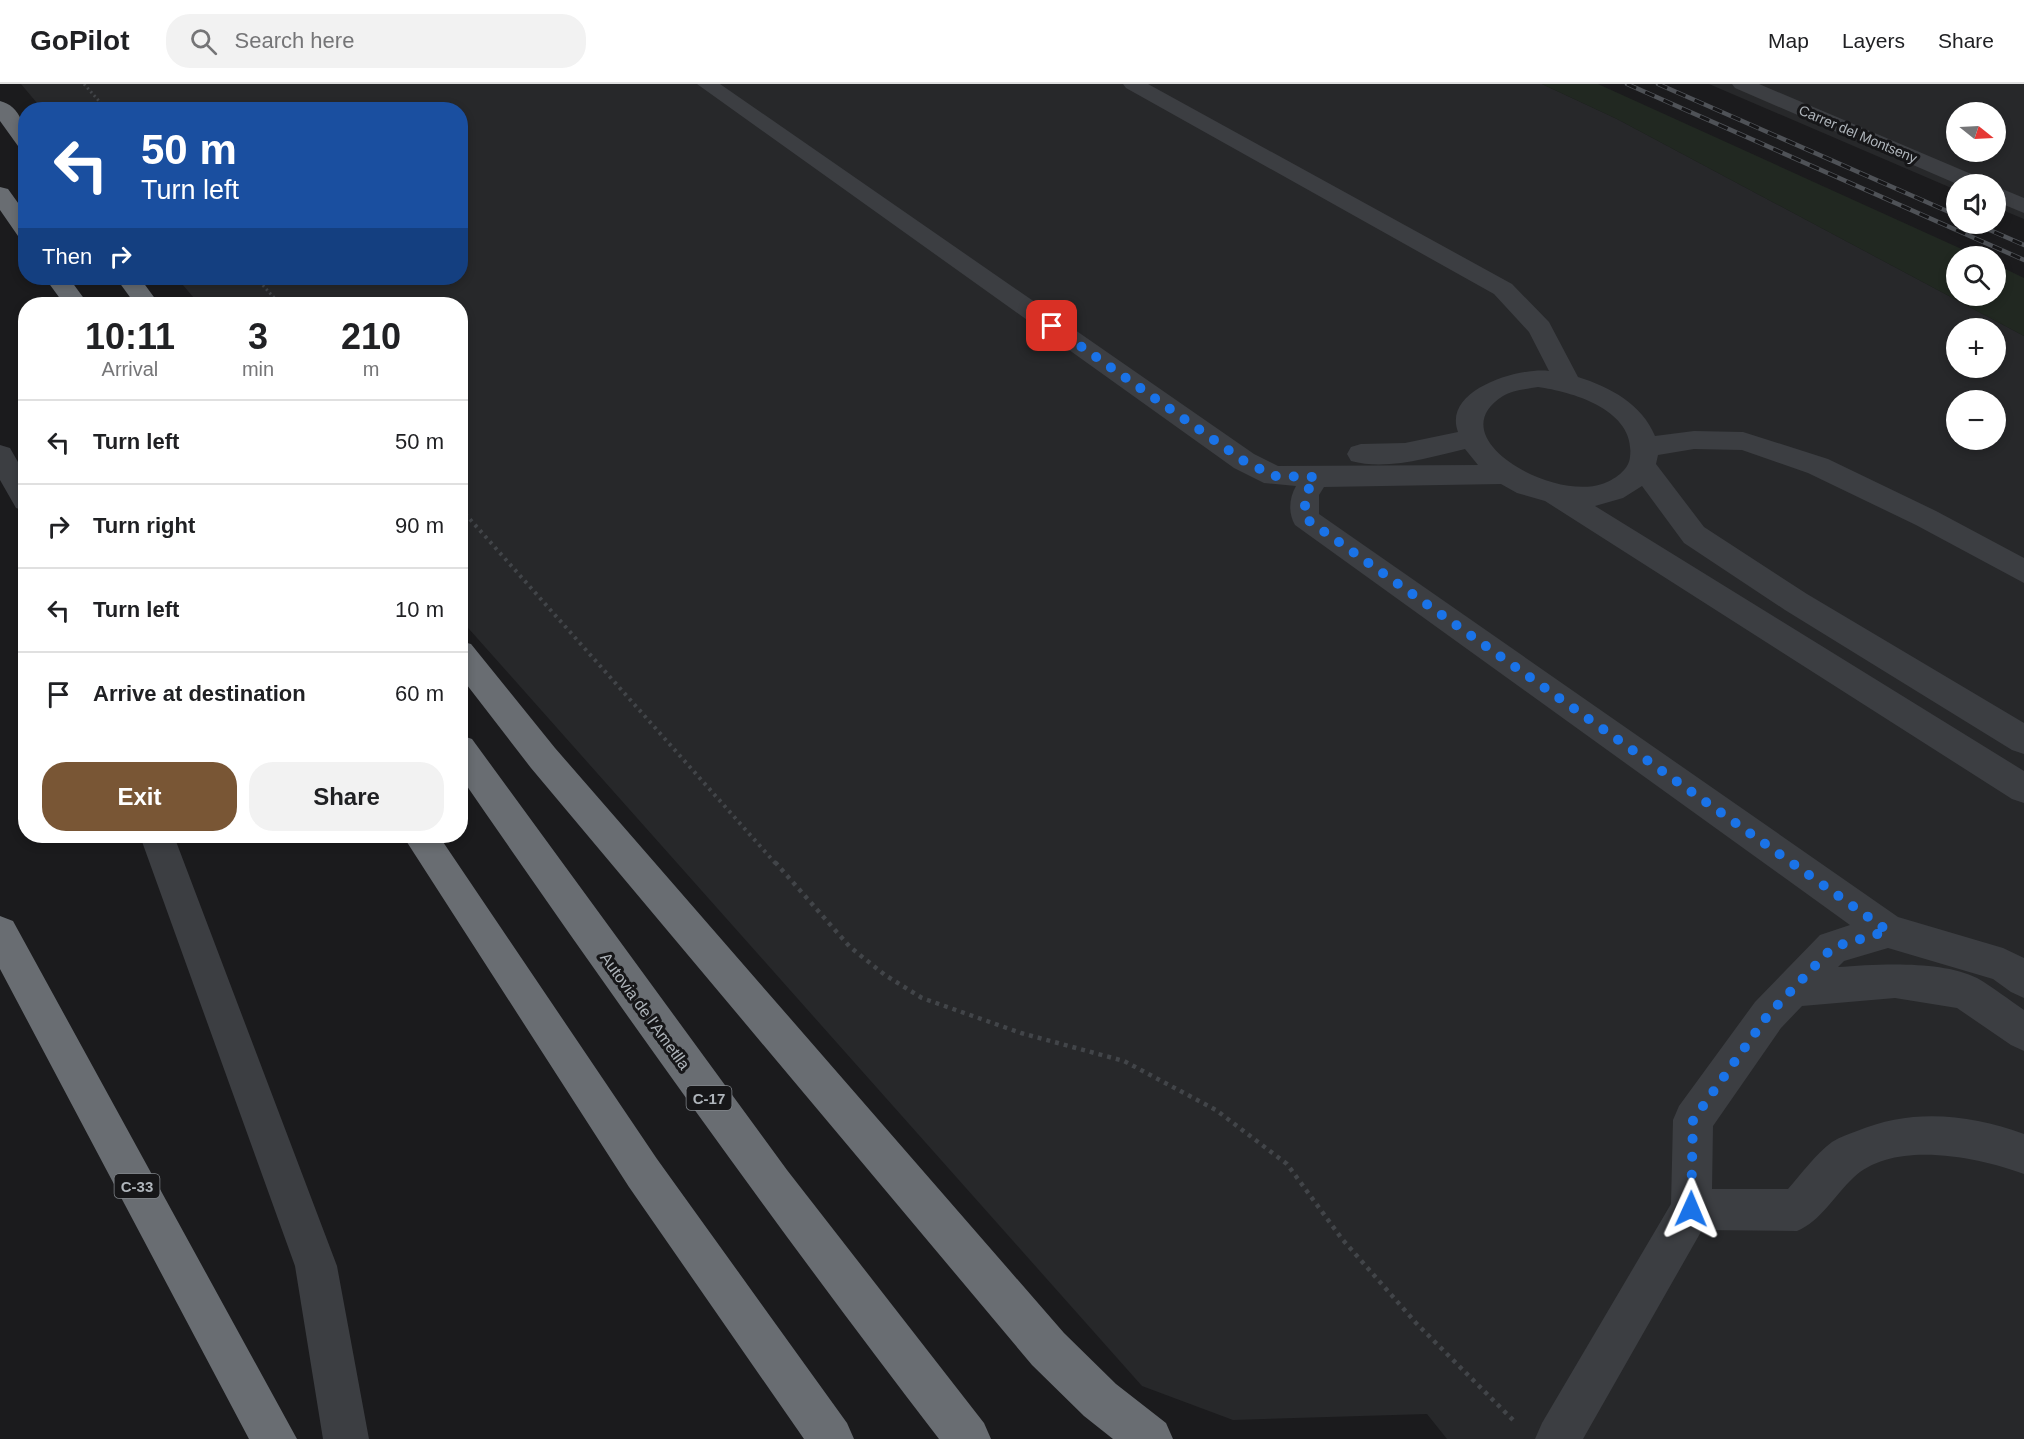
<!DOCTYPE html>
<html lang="en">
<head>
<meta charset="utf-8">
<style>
  :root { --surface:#fff; --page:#f2f2f2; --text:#202124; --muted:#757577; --line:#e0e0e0; --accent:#795635 }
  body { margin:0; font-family:Arial,sans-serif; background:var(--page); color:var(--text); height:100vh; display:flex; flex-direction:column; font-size:22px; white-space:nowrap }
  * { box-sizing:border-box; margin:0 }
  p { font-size:20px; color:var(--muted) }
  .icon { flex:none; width:33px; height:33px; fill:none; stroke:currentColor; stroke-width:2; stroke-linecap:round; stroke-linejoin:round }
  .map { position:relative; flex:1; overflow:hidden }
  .sheet { position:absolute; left:18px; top:213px; width:450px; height:546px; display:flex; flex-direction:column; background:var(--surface); border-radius:24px; box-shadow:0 3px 9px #0003 }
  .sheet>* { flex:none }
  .top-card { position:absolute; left:18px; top:18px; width:450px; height:183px; border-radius:24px; box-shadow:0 3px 9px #0003; background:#1a4fa0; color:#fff; overflow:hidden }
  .needle { width:39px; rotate:108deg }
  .buttons { position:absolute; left:1946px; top:18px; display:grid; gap:12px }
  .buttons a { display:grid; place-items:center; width:60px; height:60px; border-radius:50%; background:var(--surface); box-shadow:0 3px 9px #0003; font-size:30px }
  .pin { position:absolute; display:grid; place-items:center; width:51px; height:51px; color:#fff; margin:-26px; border-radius:12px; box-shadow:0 3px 9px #0006 }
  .me { position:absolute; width:66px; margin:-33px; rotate:1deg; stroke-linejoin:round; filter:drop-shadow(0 0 4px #0008) }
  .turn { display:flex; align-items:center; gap:21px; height:126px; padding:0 24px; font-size:27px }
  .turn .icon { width:78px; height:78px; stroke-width:2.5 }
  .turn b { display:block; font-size:42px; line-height:51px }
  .then { display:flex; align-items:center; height:57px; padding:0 24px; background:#0003; gap:12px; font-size:22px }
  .eta { display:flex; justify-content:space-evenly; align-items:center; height:102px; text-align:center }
  .eta b { font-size:36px; font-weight:700; line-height:42px }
  .button { display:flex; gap:12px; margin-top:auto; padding:12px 24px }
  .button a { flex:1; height:69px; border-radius:24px; background:var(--accent); color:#fff; font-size:24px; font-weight:700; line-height:69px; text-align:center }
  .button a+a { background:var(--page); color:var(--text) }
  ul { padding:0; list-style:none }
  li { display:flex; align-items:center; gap:18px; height:84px; padding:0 24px; border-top:2px solid var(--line) }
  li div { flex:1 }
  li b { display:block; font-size:22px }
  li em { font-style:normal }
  header { display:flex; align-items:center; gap:36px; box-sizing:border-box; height:84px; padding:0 30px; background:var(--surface); border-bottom:2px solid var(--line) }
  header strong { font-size:28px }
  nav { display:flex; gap:33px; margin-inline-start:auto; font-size:21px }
  .search { width:420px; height:54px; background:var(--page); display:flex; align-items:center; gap:15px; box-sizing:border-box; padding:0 21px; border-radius:24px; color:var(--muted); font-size:22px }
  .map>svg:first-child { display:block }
  .built { fill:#27282a; fill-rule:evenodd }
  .green { fill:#212821 }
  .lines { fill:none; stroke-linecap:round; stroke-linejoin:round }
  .path-far2 { stroke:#424549; stroke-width:3; stroke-dasharray:2 3; stroke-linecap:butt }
  .path-far1 { stroke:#424549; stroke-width:4; stroke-dasharray:3 4.5; stroke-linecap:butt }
  .path { stroke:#424549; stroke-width:4.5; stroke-dasharray:4 5; stroke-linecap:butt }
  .minor { fill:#3c3e42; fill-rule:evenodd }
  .highway { fill:#696d72; fill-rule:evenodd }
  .rail-casing { stroke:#4f5257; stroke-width:4.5 }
  .rail { stroke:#161618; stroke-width:3; stroke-dasharray:10; stroke-linecap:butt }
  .route { stroke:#1a73e8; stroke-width:10; stroke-dasharray:0 18 }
  .labels { text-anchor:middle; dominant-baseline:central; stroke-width:6; stroke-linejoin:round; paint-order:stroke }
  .far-street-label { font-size:14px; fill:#afb5bb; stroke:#161618 }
  .shield { fill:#161618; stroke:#81858a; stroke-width:1.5 }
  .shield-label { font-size:15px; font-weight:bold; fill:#afb5bb }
  .street-label { font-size:16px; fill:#afb5bb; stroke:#161618 }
</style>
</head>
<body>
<header>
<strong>GoPilot</strong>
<div class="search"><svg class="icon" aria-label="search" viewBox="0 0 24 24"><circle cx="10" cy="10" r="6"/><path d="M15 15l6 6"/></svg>Search here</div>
<nav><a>Map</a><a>Layers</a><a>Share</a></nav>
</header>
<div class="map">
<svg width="2024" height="1355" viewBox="0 0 2024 1355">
  <rect width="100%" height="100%" fill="#1b1b1d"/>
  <path class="built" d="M21,0H1542L1617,35L2024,252V1355H1447L1427,1330L1233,1336L1142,1302L461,536L460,220H199L177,194H460V26L42,25ZM1956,244H1995V284H1956ZM1956,316H1995V356H1956Z
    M1709,0H2024V135L1995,123V100H1956V106ZM1956,28H1995V68H1956Z"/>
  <path class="green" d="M1542,0H1598L1977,172H1956V212H1995V180L2024,194V252L1617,35Z"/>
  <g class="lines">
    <path class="path-far2" d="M84,0L107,26
      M256,194L280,220"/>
    <path class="path-far1" d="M460,424L776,780"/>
    <path class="path" d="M775,778L850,863L885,891L922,914L1021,949L1124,977L1216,1026L1287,1080L1342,1155L1416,1239L1514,1337"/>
    <path class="minor" d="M697,0H720L1254,370L1278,382L1478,381L1465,365C1430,373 1388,387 1351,377L1347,370L1351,363L1361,360L1405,359L1458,348C1442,306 1519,283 1549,287L1529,248L1494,210L1126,4L1123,0H1148L1512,200L1549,238L1578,293C1610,303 1642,320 1655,352L1694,347L1743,348L1828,375L1936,427L2024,474V499L1916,441L1808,389L1742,366L1694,365L1658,371L1656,380L1704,443L1807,510L2024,639V670L2012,666L1785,526L1684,459L1642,402L1623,414L1595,422L2024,687V719L2012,715L1545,417L1517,409L1501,400L1324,403L1319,411V430L1898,833L2003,864L2024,874V914L2011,908L1993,895L1888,864L1844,877L1838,883C1877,880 1942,876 1977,894C1993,903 2009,916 2024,926V967L2011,961L1957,924L1895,914L1802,922L1781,944L1713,1042L1712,1105H1788C1802,1089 1815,1071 1832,1058C1840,1053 1849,1050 1857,1047C1912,1024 1969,1030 2024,1050V1090C1978,1073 1893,1055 1853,1094C1834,1112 1821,1137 1797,1147L1702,1146L1583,1355H1535L1542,1339L1671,1120L1673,1036L1679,1022L1755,918L1820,851L1850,841L1295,441C1288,429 1289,414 1296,402L1264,399L1234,384ZM1538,303C1573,308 1636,326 1630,373C1629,386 1614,396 1602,400C1551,417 1438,353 1503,312C1512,306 1527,305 1538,303Z
      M1732,0H1759L1983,95L1986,100H1957L1735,4Z
      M1995,102L2024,114V129L1995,117Z
      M0,361L10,364L26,392V427L16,424L0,396Z
      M140,752H174L337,1182L369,1355H323L295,1182Z"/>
    <path class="highway" d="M0,17C21,22 26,45 26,63L18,62L0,37Z
      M0,103L8,105L26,130V154L18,152L0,126Z
      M45,194H69L88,220H64Z
      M116,194H140L159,220H135Z
      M460,557L471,560L555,664L1064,1249L1116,1300L1166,1339L1173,1355H1113L1084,1332L1032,1281L531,684L460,592Z
      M460,651L472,655L787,1086L984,1339L991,1355H939C773,1139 615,917 460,692Z
      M403,752H439L657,1075L847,1339L854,1355H804L629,1103Z
      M0,832L13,837L297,1355H249L0,885Z"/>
    <defs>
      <path id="rail" d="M1627,0L2024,176
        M1658,0L1956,131
        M1976,140L2024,161"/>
    </defs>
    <use href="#rail" class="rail-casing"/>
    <use href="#rail" class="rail"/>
  </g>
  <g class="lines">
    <path class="route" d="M1052,242L1244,377L1274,392L1316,393L1305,411V434L1888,847L1833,863L1768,931L1693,1036L1691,1125"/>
  </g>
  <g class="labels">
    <g class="far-street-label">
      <text transform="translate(1858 50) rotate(23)">Carrer del Montseny</text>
    </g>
    <g class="shield">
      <rect x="686.5" y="1002" width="45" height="24" rx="4.5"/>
      <rect x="114.5" y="1090" width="45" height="24" rx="4.5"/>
    </g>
    <g class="shield-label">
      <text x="709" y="1014">C-17</text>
      <text x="137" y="1102">C-33</text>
    </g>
    <g class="street-label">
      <text transform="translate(645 927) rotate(54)">Autovia de l'Ametlla</text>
    </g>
  </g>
</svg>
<div class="buttons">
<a><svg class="needle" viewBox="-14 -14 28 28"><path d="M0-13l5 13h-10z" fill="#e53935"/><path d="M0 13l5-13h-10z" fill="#757577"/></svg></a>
<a><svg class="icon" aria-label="sound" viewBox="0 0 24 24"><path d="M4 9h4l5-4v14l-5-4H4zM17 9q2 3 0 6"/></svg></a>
<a><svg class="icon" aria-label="search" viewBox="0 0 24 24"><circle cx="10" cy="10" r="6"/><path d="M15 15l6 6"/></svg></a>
<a>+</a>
<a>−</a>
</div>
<div class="pin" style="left:1052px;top:242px;background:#d93025"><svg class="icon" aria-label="arrive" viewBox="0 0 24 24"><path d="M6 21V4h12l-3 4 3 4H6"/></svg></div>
<svg class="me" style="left:1691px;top:1125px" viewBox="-20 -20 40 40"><path d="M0-17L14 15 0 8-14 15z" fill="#1a73e8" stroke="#fff" stroke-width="4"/></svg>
<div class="top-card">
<div class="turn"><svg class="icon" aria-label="left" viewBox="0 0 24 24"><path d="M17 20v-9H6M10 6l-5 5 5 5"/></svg><div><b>50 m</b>Turn left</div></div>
<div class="then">Then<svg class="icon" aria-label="right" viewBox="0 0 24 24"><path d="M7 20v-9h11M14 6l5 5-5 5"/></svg></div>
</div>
<section class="sheet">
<div class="eta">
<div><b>10:11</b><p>Arrival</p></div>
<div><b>3</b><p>min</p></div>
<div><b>210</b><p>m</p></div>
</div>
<ul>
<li><svg class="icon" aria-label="left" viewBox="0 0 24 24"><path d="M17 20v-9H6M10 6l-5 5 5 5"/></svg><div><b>Turn left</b></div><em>50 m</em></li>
<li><svg class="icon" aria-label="right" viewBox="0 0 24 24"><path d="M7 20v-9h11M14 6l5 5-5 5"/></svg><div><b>Turn right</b></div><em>90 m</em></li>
<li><svg class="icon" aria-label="left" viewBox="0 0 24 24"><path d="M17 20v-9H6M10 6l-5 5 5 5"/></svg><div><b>Turn left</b></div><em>10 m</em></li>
<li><svg class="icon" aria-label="arrive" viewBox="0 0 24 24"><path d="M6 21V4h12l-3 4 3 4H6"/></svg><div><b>Arrive at destination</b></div><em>60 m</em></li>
</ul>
<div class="button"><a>Exit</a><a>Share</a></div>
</section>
</div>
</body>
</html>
